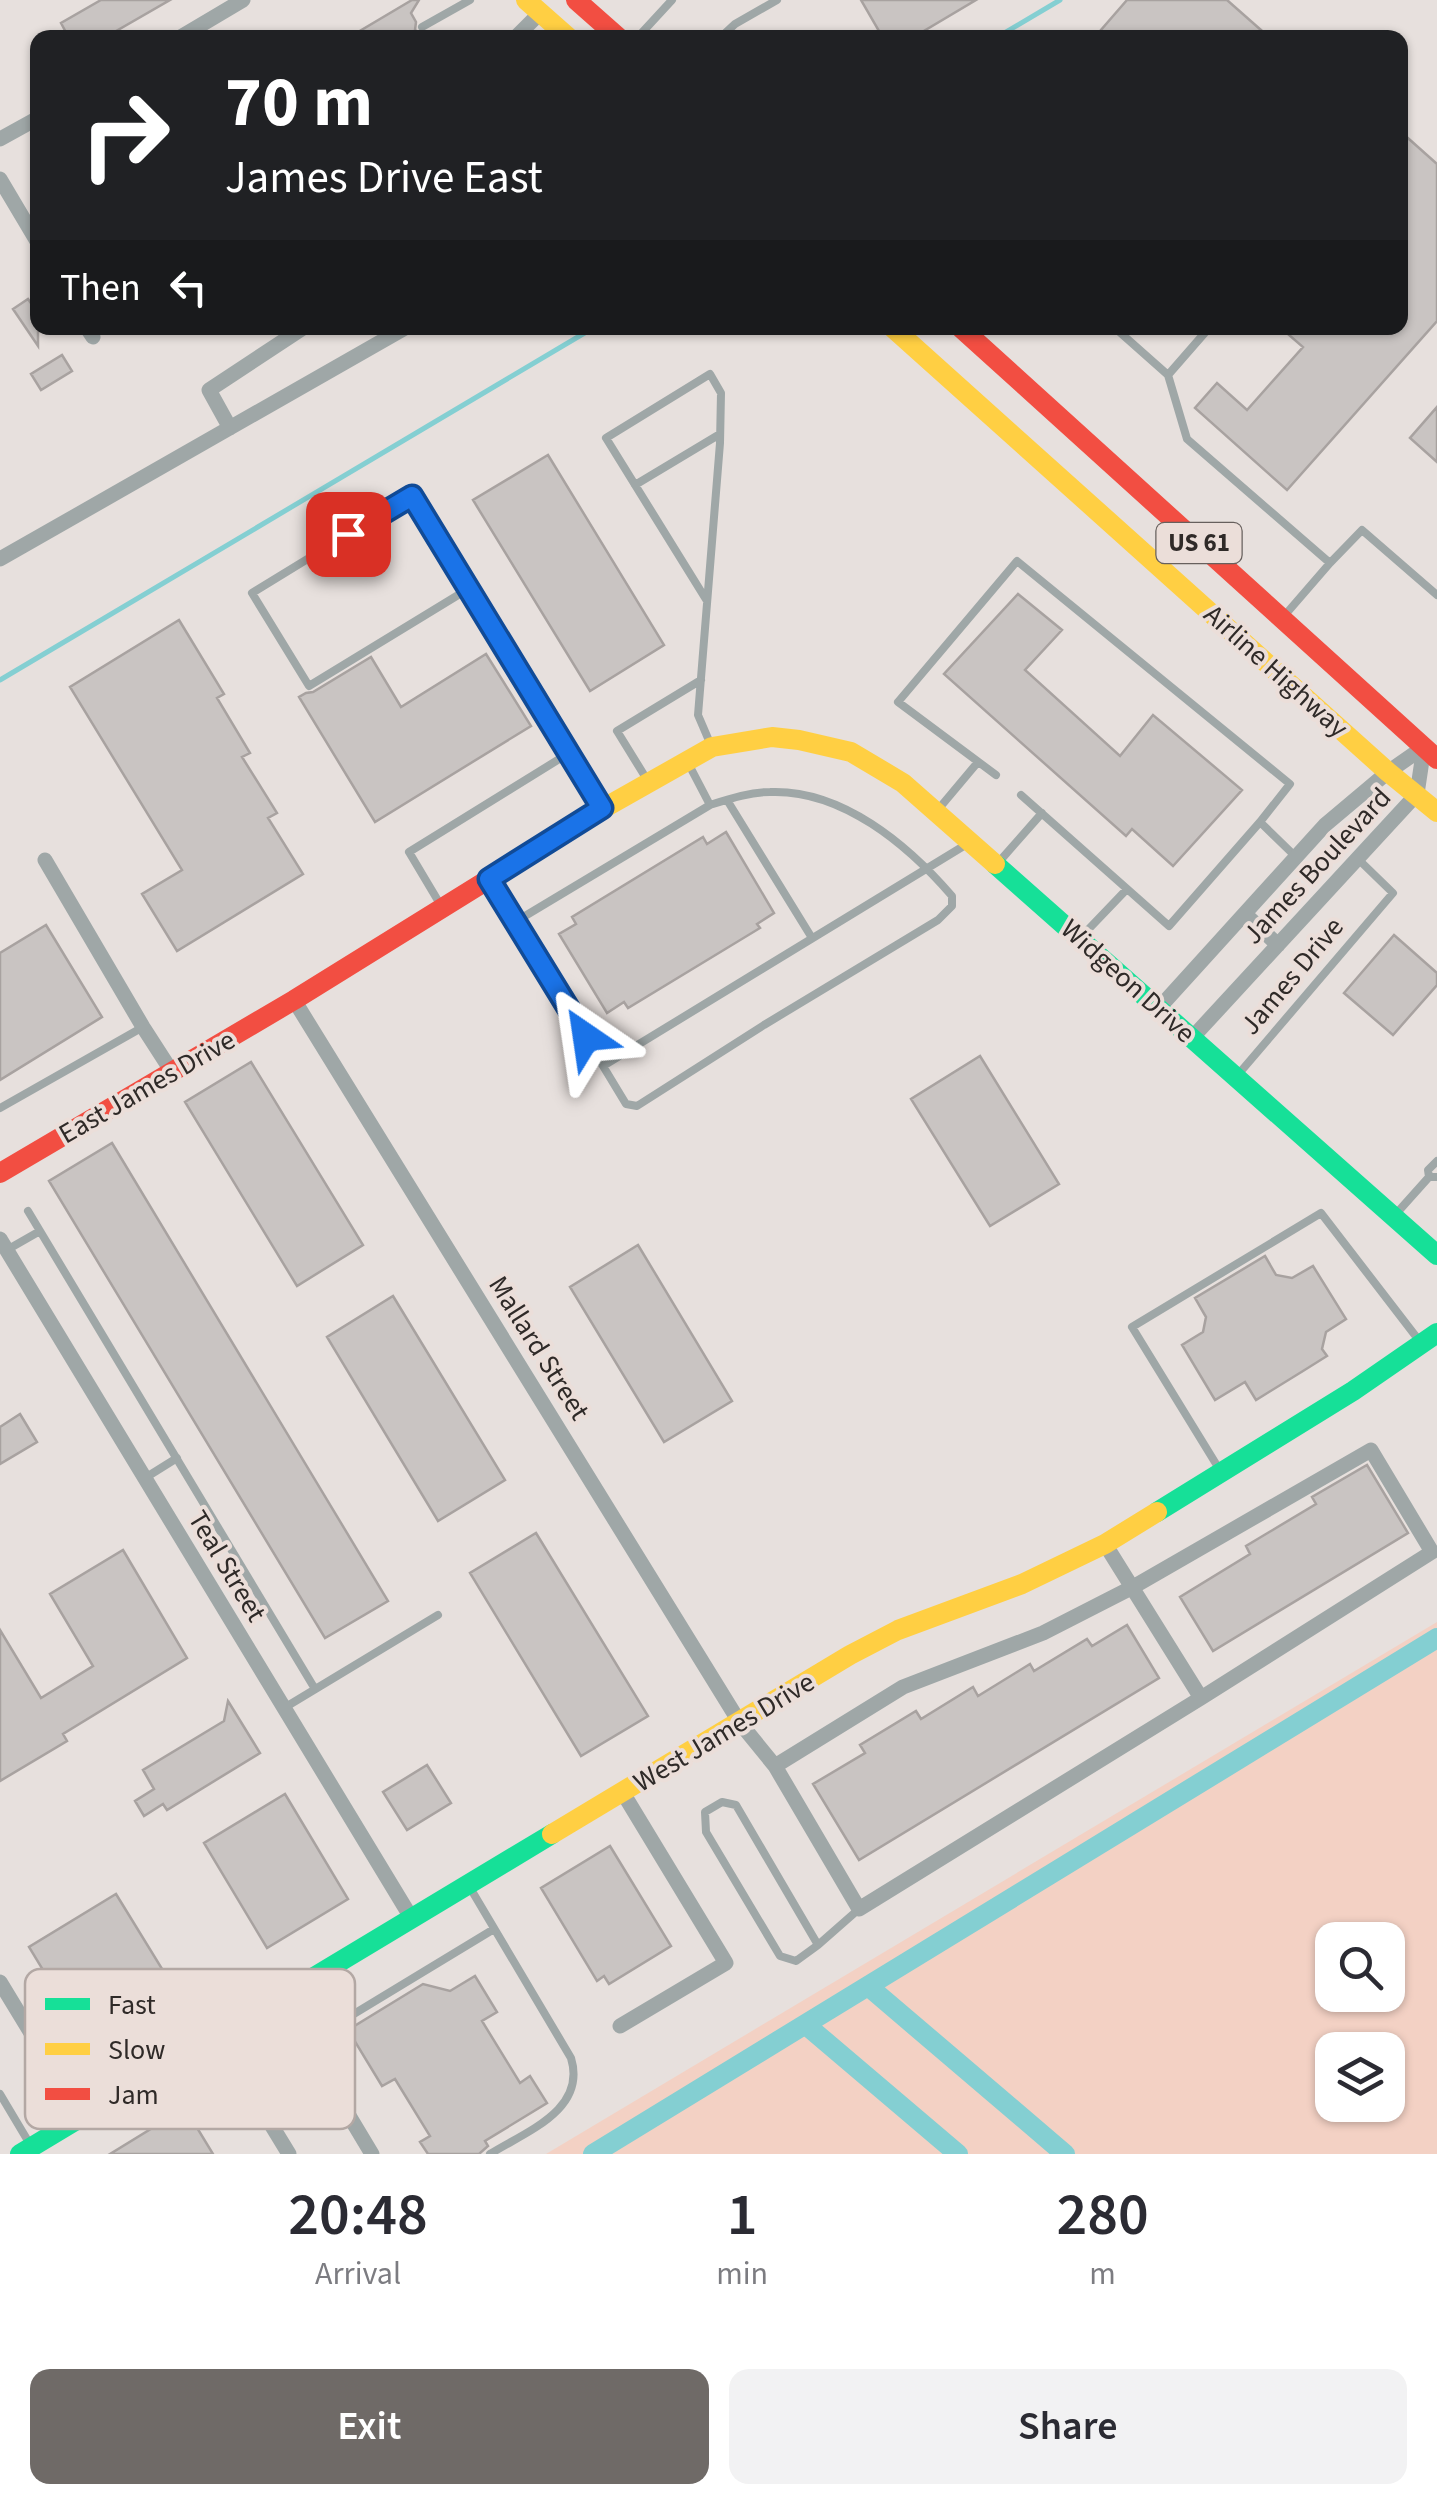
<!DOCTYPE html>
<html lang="en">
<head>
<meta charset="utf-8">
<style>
  :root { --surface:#fff; --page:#f2f2f3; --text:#2b2b33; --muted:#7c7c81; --accent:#6f6a67 }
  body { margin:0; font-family:"Source Sans 3",sans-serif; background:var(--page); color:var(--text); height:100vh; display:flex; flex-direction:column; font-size:38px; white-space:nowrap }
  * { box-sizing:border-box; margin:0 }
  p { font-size:32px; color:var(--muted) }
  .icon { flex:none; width:55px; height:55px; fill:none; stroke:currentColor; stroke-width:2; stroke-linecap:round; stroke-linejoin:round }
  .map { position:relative; height:2154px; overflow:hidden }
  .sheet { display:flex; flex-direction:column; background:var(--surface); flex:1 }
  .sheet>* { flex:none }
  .guide { position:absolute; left:30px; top:30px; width:1378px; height:305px; border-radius:20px; box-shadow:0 2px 8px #0004; background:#202124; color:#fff; overflow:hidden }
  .controls { position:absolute; left:1315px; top:1922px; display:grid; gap:20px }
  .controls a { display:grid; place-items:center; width:90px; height:90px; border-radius:20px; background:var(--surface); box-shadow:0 2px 8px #0004; font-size:50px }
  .pin { position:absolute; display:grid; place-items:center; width:85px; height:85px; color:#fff; margin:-42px; border-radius:20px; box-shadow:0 5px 15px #0006 }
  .me { position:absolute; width:110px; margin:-55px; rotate:328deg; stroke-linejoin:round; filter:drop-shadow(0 0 8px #0008) }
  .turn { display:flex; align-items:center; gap:35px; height:210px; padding:0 30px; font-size:45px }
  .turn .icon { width:130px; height:130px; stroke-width:2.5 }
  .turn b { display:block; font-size:70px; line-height:85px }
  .then { display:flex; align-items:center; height:95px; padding:0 30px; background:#0003; gap:20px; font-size:38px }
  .eta { display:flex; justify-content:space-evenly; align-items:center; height:170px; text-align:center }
  .eta b { font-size:60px; font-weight:600; line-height:70px }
  .cta { display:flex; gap:20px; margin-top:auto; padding:20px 30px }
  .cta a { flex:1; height:115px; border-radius:20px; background:var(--accent); color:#fff; font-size:40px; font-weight:600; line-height:115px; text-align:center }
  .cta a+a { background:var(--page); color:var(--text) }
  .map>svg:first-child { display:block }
  .green { fill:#f3d1c4; fill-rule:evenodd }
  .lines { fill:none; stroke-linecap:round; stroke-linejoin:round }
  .stream { stroke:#84cfd2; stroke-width:5 }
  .canal { stroke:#84cfd2; stroke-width:20 }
  .building { fill:#c9c4c2; stroke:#a8a2a0; stroke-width:2.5 }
  .lane { stroke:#9fa7a7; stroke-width:8 }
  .street { stroke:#9fa7a7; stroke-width:15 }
  .fast { stroke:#16e098; stroke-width:20 }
  .slow { stroke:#ffcf43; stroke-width:20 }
  .jam { stroke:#f24e42; stroke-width:20 }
  .route-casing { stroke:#114b97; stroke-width:25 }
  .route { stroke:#1a73e8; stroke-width:18 }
  .labels { text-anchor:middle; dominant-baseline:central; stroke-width:8; stroke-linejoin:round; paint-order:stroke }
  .shield { fill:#ebded9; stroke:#67605d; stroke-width:2.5 }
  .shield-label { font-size:25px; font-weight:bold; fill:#2f2a28 }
  .street-label { font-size:28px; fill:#2f2a28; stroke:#ebded9 }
  .key { fill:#ebded9; stroke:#b3a8a4; stroke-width:2.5 }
  .key-label { font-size:28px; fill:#2f2a28 }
</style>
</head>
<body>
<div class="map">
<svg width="1437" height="2154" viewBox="0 0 1437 2154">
  <rect width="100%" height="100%" fill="#e7e0dd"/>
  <path class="green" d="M1437,1622V2154H546ZM1332,1940H1388V1995H1332ZM1332,2050H1388V2105H1332Z"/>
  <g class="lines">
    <path class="stream" d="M996,38L1060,0
      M0,680L593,328"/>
    <path class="canal" d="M868,1986L1065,2154
      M806,2025L958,2154
      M593,2154L1437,1638"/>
  </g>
  <path class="building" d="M101,0H170L104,38H69L61,23Z
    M412,0H419L411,13L416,22L415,30L426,38H348Z
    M861,0H976L912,38H883Z
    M1127,0H1227L1270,38H1094Z
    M1400,131L1437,164V321L1287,490L1195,408L1217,383L1247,410L1303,347L1281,328H1400Z
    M28,299L38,313V346L13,309Z
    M62,355L72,371L41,390L31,374Z
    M1437,407V462L1410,438Z
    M548,455L664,645L590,691L473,500Z
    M1018,594L1062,630L1025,670L1120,756L1153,715L1242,790L1173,866L1132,829L1126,836L944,674Z
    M179,620L224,694L217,698L250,753L242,757L277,813L268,818L303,874L177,951L142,894L182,870L70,687Z
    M486,654L531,726L375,822L299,697L306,693L313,692L371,657L401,707Z
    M726,832L774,913L757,924L760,928L628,1008L624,1002L607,1013L559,934L576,924L572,917L703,837L707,844Z
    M46,925L102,1017L0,1080V953Z
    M1394,935L1437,973V985L1393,1035L1344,993Z
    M980,1056L1059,1184L990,1226L911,1099Z
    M251,1062L363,1245L297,1286L185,1102Z
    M112,1143L388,1601L325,1638L49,1181Z
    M638,1245L732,1401L664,1442L570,1287Z
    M1265,1256L1276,1275L1292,1278L1313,1266L1346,1319L1326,1332L1322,1349L1327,1356L1303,1371L1256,1400L1245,1382L1215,1400L1182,1345L1203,1332L1206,1317L1195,1298Z
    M393,1296L505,1480L438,1521L327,1337Z
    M20,1414L37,1442L0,1464V1427Z
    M1367,1465L1408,1533L1213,1651L1180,1597L1250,1554L1246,1546L1316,1504L1312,1497Z
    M536,1533L648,1716L581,1756L470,1573Z
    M123,1550L187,1658L63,1734L67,1741L0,1781V1630L41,1698L93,1666L50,1594Z
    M1127,1625L1159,1678L859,1860L813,1784L865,1753L860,1745L916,1711L921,1719L973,1687L978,1696L1030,1664L1034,1671L1087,1639L1092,1646Z
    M228,1701L260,1753L167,1810L163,1804L144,1816L135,1801L154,1789L143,1770L224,1721Z
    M427,1765L451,1803L407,1830L383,1792Z
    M285,1794L348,1899L267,1948L204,1843Z
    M610,1846L671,1946L609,1984L604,1976L597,1981L541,1888Z
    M116,1894L183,2003L132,2034L128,2026L91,2049L29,1947Z
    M475,1976L497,2012L482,2021L520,2083L530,2076L547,2103L485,2141L488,2146L479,2154H428L420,2142L430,2136L395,2079L382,2086L348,2030L423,1984L450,1991Z
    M185,2108L213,2154H110Z"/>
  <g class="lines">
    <path class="lane" d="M422,27L470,0
      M637,38L672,0
      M720,38L735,24L777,0
      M1115,328L1168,375L1187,439L1330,563L1362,530L1437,595
      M1168,375L1209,328
      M635,485L720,434
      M468,589L309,686L252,593L412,495L569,753
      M707,601L606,438L710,374L721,393L720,443L698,715L710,743
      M1285,615L1330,563
      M996,775L898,702L1017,561L1290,784L1260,822L1296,857
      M646,778L617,731L701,680
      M1021,795L1169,926L1260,822
      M727,800L812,938
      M936,812L978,762
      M998,863L1042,813
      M491,883L603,1066L967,844
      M440,904L409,852L569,753L600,806
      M515,922L710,805L687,761
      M1082,936L1127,889
      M603,1066L626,1104L637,1106L764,1025L938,920L952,906V896C908,845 842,789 770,792C750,792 729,799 710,805
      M1236,1077L1393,893L1358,859
      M0,1108L143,1027
      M1437,1161L1428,1170L1429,1177H1437
      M28,1211L315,1689
      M1395,1215L1429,1177
      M5,1251L40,1231
      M1221,1472L1132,1327L1321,1213L1421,1343
      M145,1478L177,1458
      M284,1708L438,1615
      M469,1886L571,2058C587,2110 525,2132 490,2154
      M818,1945L796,1961L780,1956L706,1832L705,1812L722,1802L736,1805L818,1945L859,1909
      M306,2043L494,1929
      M0,2094L31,2146"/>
    <path class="street" d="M179,38L243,0
      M515,38L540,13
      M0,139L38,118
      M0,179L38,243
      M87,328L93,337
      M230,428L209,390L303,328
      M0,559L405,328
      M45,860L143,1027L172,1072
      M1245,914L1278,945
      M294,1000L740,1723L775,1766
      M1159,1008L1325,825L1388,772L1424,747L1417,794L1192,1038
      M0,1239L412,1919
      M1371,1450L1432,1552L1201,1698L859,1909L775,1766L903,1687L1043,1633L1133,1587Z
      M1105,1544L1201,1698
      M0,1982L82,2117
      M279,1999L372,2154
      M620,2026L726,1963L623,1793
      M217,2036L289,2154"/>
    <path class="fast" d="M995,864L1437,1255
      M1157,1512L1353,1391L1437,1333
      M20,2154L552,1834"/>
    <path class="slow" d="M526,0L569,38
      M893,328L1388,772L1437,812
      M597,812L712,747L772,737L799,740L851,752L903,783L995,864
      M552,1834L850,1655L898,1630L1022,1584L1105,1544L1157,1512"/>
    <path class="jam" d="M576,0L619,38
      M961,328L1437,759
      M0,1173L294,1000L597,812"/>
  </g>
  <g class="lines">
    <defs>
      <path id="route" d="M348,534L412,496L602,808L489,879L586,1037"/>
    </defs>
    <use href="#route" class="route-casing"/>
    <use href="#route" class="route"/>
  </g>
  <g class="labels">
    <rect class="shield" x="1156.5" y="523" width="85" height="40" rx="8"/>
    <g class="shield-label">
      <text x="1199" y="543">US 61</text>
    </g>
    <g class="street-label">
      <text transform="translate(1276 671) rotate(42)">Airline Highway</text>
      <text transform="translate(1317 866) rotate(-47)">James Boulevard</text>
      <text transform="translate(1292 976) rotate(-50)">James Drive</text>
      <text transform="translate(1128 981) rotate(42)">Widgeon Drive</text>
      <text transform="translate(147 1087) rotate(-30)">East James Drive</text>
      <text transform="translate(539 1348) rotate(58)">Mallard Street</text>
      <text transform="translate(227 1566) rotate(59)">Teal Street</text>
      <text transform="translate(724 1732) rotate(-31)">West James Drive</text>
    </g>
  </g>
  <rect x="25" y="1969" width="330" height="160" rx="15" class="key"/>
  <rect x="45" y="1998" width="45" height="12" fill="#16e098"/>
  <rect x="45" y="2043" width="45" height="12" fill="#ffcf43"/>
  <rect x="45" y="2088" width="45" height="12" fill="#f24e42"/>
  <g class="key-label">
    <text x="108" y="2014">Fast</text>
    <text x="108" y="2059">Slow</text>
    <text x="108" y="2104">Jam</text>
  </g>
</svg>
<div class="controls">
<a><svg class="icon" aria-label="search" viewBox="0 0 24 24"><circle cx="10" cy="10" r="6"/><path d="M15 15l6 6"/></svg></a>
<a><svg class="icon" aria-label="layers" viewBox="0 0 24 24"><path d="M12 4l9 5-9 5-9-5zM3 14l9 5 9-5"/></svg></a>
</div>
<div class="pin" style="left:348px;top:534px;background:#d93025"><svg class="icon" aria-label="arrive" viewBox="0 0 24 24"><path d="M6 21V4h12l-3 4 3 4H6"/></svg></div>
<svg class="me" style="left:586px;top:1037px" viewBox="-20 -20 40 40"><path d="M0-17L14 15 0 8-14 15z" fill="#1a73e8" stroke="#fff" stroke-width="4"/></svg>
<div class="guide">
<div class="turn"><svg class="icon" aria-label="right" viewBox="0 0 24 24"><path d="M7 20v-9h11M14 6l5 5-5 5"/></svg><div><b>70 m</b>James Drive East</div></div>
<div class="then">Then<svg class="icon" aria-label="left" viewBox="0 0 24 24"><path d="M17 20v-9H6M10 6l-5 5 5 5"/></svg></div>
</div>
</div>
<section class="sheet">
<div class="eta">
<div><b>20:48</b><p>Arrival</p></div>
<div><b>1</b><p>min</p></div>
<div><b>280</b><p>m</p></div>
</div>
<div class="cta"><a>Exit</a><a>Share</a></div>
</section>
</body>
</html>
